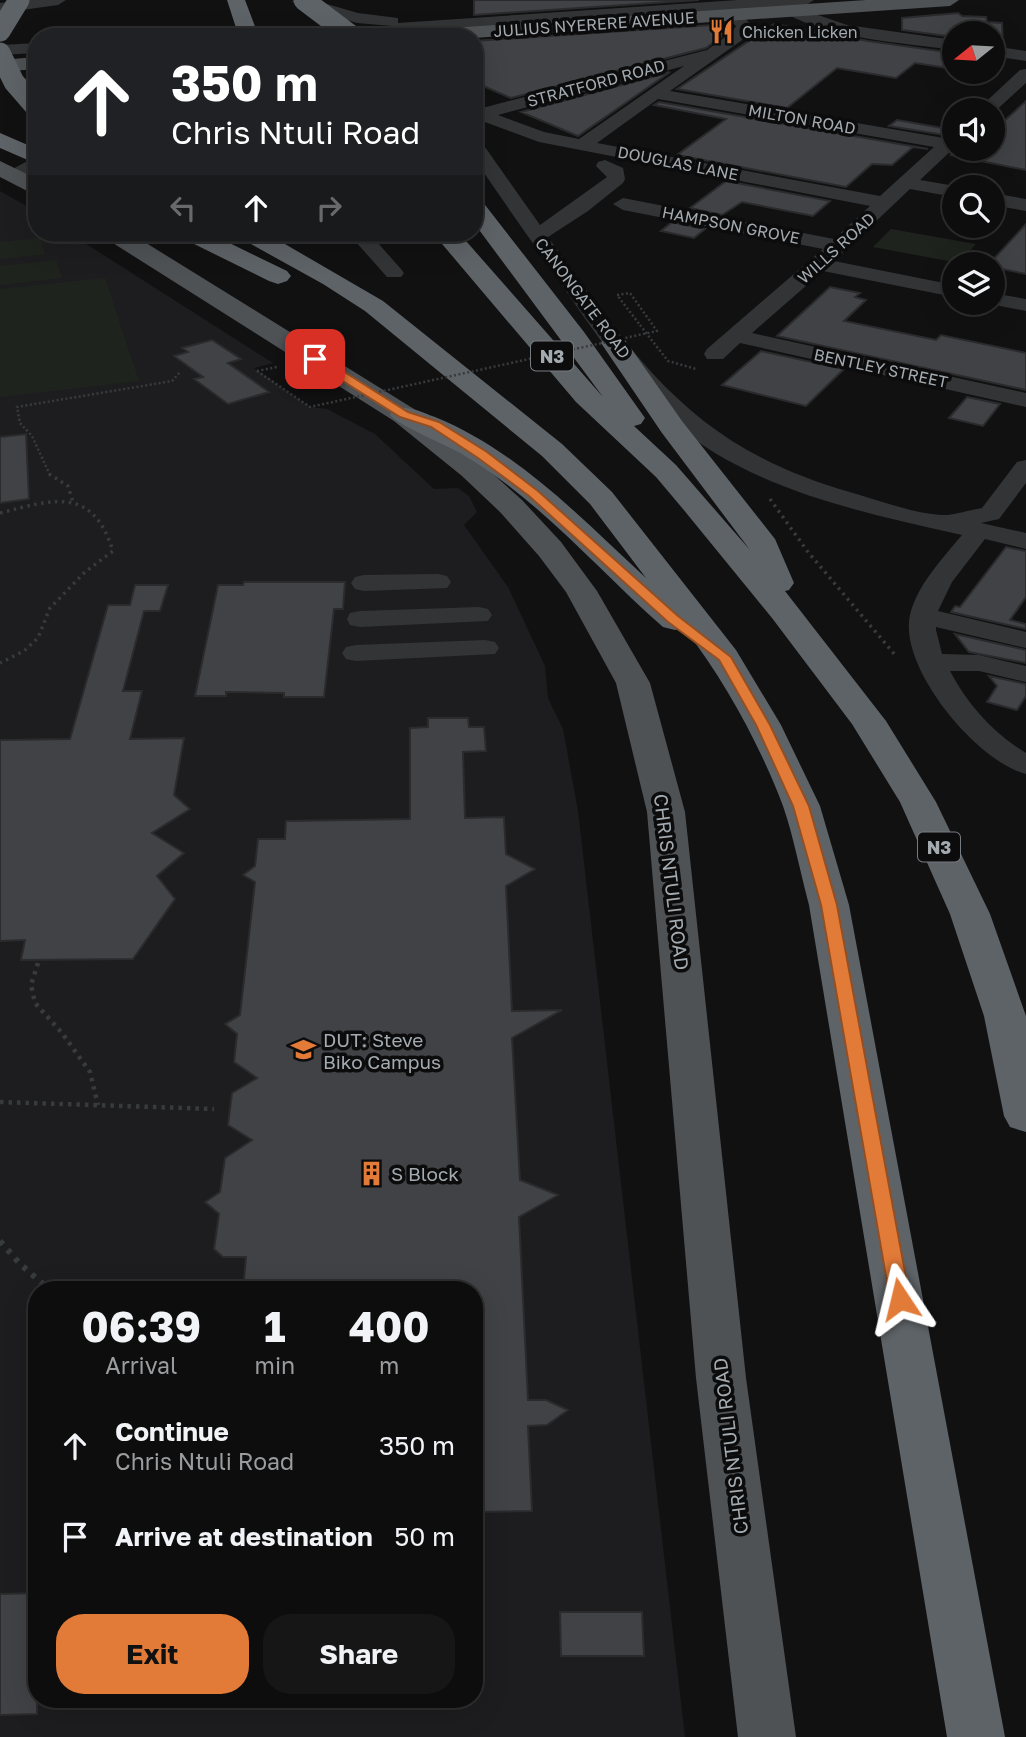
<!DOCTYPE html>
<html lang="en">
<head>
<meta charset="utf-8">
<style>
  :root { --surface:#0d0d0e; --page:#161617; --text:#f1f3f6; --muted:#9a9c9e; --line:#2d2d2e; --accent:#e27a38 }
  body { margin:0; font-family:"Golos Text",sans-serif; background:var(--page); color:var(--text); height:100vh; display:flex; flex-direction:column; font-size:26px; white-space:nowrap }
  * { box-sizing:border-box; margin:0 }
  p { font-size:23px; color:var(--muted) }
  .icon { flex:none; width:38px; height:38px; fill:none; stroke:currentColor; stroke-width:2; stroke-linecap:round; stroke-linejoin:round }
  .map { position:relative; flex:1; overflow:hidden }
  .side { position:absolute; left:28px; top:1281px; width:455px; height:427px; display:flex; flex-direction:column; background:var(--surface); border-radius:28px; box-shadow:0 7px 28px #0002,0 0 0 2px var(--line) }
  .side>* { flex:none }
  .guide { position:absolute; left:28px; top:28px; width:455px; height:214px; border-radius:28px; box-shadow:0 7px 28px #0002,0 0 0 2px var(--line); background:#202124; color:#fff; overflow:hidden }
  .needle { width:46px; rotate:252deg }
  .fabs { position:absolute; left:942px; top:21px; display:grid; gap:14px }
  .fabs a { display:grid; place-items:center; width:63px; height:63px; border-radius:50%; background:var(--surface); box-shadow:0 7px 28px #0002,0 0 0 2px var(--line); font-size:35px }
  .pin { position:absolute; display:grid; place-items:center; width:60px; height:60px; color:#fff; margin:-30px; border-radius:14px; box-shadow:0 4px 10px #0006 }
  .me { position:absolute; width:77px; margin:-38px; rotate:350deg; stroke-linejoin:round; filter:drop-shadow(0 0 5px #0008) }
  .turn { display:flex; align-items:center; gap:24px; height:147px; padding:0 28px; font-size:32px }
  .turn .icon { width:91px; height:91px; stroke-width:2.5 }
  .turn b { display:block; font-size:49px; line-height:60px }
  .lanes { display:flex; align-items:center; height:66px; padding:0 28px; background:#0003; justify-content:center; gap:35px; direction:ltr }
  .lanes .off { opacity:.35 }
  .eta { display:flex; justify-content:space-evenly; align-items:center; height:119px; text-align:center }
  .eta b { font-size:42px; font-weight:700; line-height:49px }
  .cta { display:flex; gap:14px; margin-top:auto; padding:14px 28px }
  .cta a { flex:1; height:80px; border-radius:28px; background:var(--accent); color:#111; font-size:28px; font-weight:700; line-height:80px; text-align:center }
  .cta a+a { background:var(--page); color:var(--text) }
  ul { padding:0; list-style:none }
  li { display:flex; align-items:center; gap:21px; height:91px; padding:0 28px }
  li div { flex:1 }
  li b { display:block; font-size:26px }
  li em { font-style:normal }
  .map>svg:first-child { display:block }
  .built { fill:#1d1d1f; fill-rule:evenodd }
  .green { fill:#1e241d }
  .building { fill:#404245; stroke:#2b2b2e; stroke-width:2 }
  .lines { fill:none; stroke-linecap:round; stroke-linejoin:round }
  .path-far3 { stroke:#383b3d; stroke-width:2.5; stroke-dasharray:2 2.5; stroke-linecap:butt }
  .path-far2 { stroke:#383b3d; stroke-width:3.5; stroke-dasharray:2.5 4.5; stroke-linecap:butt }
  .path-far1 { stroke:#383b3d; stroke-width:4.5; stroke-dasharray:3.5 5; stroke-linecap:butt }
  .path { stroke:#383b3d; stroke-width:6; stroke-dasharray:4.5 7; stroke-linecap:butt }
  .minor { fill:#323436; fill-rule:evenodd }
  .major { fill:#4e5255; fill-rule:evenodd }
  .highway { fill:#5e6367; fill-rule:evenodd }
  .path-bridge { stroke:#383b3d; stroke-width:2.5; stroke-dasharray:2 2.5; stroke-linecap:butt }
  .highway-bridge { stroke:#5e6367; stroke-width:21 }
  .route { fill:#e27a38; stroke:#934f24; stroke-width:2 }
  .labels { text-anchor:middle; dominant-baseline:central; stroke-width:7; stroke-linejoin:round; paint-order:stroke }
  .far-street-label { font-size:16px; fill:#a3abb1; stroke:#0c0c0d }
  .far-poi-label { font-size:16px; fill:#a3abb1; stroke:#0c0c0d; text-anchor:start }
  .shield { fill:#0c0c0d; stroke:#767b80; stroke-width:2 }
  .shield-label { font-size:18px; font-weight:bold; fill:#a3abb1 }
  .street-label { font-size:19px; fill:#a3abb1; stroke:#0c0c0d }
  .poi-label { font-size:19px; fill:#a3abb1; stroke:#0c0c0d; text-anchor:start }
</style>
</head>
<body>
<div class="map">
<svg width="1026" height="1737" viewBox="0 0 1026 1737">
  <rect width="100%" height="100%" fill="#111112"/>
  <path class="built" d="M0,191L37,212V233H69L273,363L254,368L310,407L327,409L375,434L434,489L458,488L469,496L477,512L464,525L508,587L545,666L548,698L563,729L578,811L685,1737H0ZM37,1290H474V1699H37Z"/>
  <path class="green" d="M891,229L976,244L959,263L873,247Z
    M40,238L45,254L0,259V242Z
    M56,260L62,278L0,285V266Z
    M105,278L139,381L0,397V289Z"/>
  <path class="building" d="M474,0H699L474,15Z
    M958,13L962,16L986,17L987,22L1002,23L1003,45L992,43V33H954V37L902,30V18Z
    M728,24L732,28L730,30L706,48L511,98L474,82V41Z
    M774,24L868,41L954,53V69L915,63L896,78L837,68L787,108L677,89Z
    M670,72L578,136L521,112Z
    M1026,101V170L951,155L956,149H992V132Z
    M659,102L928,149L913,147L892,165L872,164L846,187L677,155L726,119L654,105Z
    M897,120L954,130V131L944,135L889,126Z
    M726,181L830,201L813,216L742,202L722,215L690,208Z
    M672,222L705,229L694,238L661,231Z
    M1026,224V274L992,267V264H989Z
    M830,287L860,293L855,297L866,300L844,321L936,340L941,335L1026,353V390L777,336Z
    M212,340L241,359L228,363L269,392L228,404L194,379L203,377L174,356L188,352L182,348Z
    M761,351L844,369L806,406L722,385Z
    M967,397L1000,404L983,426L949,418Z
    M26,434L29,499L0,503V437Z
    M1006,547L1026,551V597L1010,620L1026,624V629L951,612L955,606L960,607Z
    M244,582H345L343,609H334L324,697H284V693L226,692V696H195L218,585H243Z
    M135,585H168L160,611H144L123,691H142L130,739L184,738L174,795L190,809L152,833L184,853L157,876L175,899L133,959L21,960L25,940L0,941V740L70,739L108,605H130Z
    M955,634L1026,650V663L969,652Z
    M989,676L1026,684V696L1017,710L987,702L997,686Z
    M428,718H468L469,727H484L486,751L463,752L465,818L504,817L506,854L535,869L506,886L512,1011L562,1010L512,1038L520,1180L558,1195L519,1217L528,1400H546L568,1410L547,1425L528,1426L532,1511L474,1512V1290H243L246,1257H223L214,1249L219,1214L205,1202L220,1192L225,1158L252,1140L228,1125L232,1093L257,1078L234,1062L237,1034L225,1024L240,1015L255,882L243,875L255,866L258,839H285L286,821L410,819V728L428,727Z
    M37,1593V1714L0,1715V1594Z
    M560,1612H642L644,1656H561Z"/>
  <g class="lines">
    <path class="path-far3" d="M640,325L668,361L696,369
      M257,371L277,367
      M50,475L32,436L20,423L17,407L172,381L181,371"/>
    <path class="path-far2" d="M49,474L68,486L73,502
      M770,499L808,552L896,656
      M0,513C55,499 92,486 113,551L85,572L50,608L38,638L24,651L0,663"/>
    <path class="path-far1" d="M38,963L31,985L35,1003L62,1033L90,1072L98,1105
      M0,1102L214,1109"/>
    <path class="path" d="M0,1241L20,1264L50,1290"/>
    <path class="minor" d="M24,0H66L58,5L0,13V3Z
      M313,0L358,13L398,18V23L738,0H814L806,5L398,33L392,31V26L357,23L295,4L292,1Z
      M792,6L847,25L954,40V50C898,42 838,40 786,14L784,11L786,8Z
      M732,10L738,12L752,25L745,38L670,91L944,138L954,133V148L920,180L961,187H954V197L910,189L834,261L954,285V297L823,271L752,333L1026,393V407L740,343L723,359H707L704,354L707,349L823,249L623,210L613,204L623,198L834,239L870,206L539,142L474,118V106L482,108L707,50L732,32L736,26L724,15ZM684,66L579,139L544,132L498,115ZM658,99L934,147L880,196L597,143Z
      M37,43V53L0,55V45Z
      M992,46L1026,51V61L992,56Z
      M1026,69V83L992,114V110H977L1020,70Z
      M474,139L480,140L540,225L607,177L596,166L598,162L605,160L623,168L625,179L623,183L588,211L548,237C640,365 693,448 853,493C881,501 912,513 941,515C952,516 969,510 982,508L1017,462L1026,460V483L999,519L981,523L1026,533V549L985,539L952,582L938,611L1026,632V648L936,627V630L942,654L979,655L1026,666V682L979,671H950C968,705 993,733 1026,753V774C977,762 898,667 910,615C917,585 943,558 962,535C878,516 790,498 715,453C644,410 596,335 550,267C524,231 499,195 474,158Z
      M37,156V169L21,180H7L5,176L7,172Z
      M992,193L1026,199V211L992,205Z
      M348,233H369L401,269L404,273L401,277H387Z
      M992,293L1026,299V311L985,303H992Z
      M438,574L447,576L451,582L447,588L364,591L355,589L351,583L355,577L364,575Z
      M479,607L488,609L492,615L488,621L360,627L350,625L347,619L350,613L360,611Z
      M485,640L495,642L499,648L495,654L356,661L346,659L342,653L346,647L356,645Z"/>
    <path class="major" d="M866,0H959L950,6L474,38L396,37L406,31Z
      M37,57V69L0,72V60Z
      M0,161L37,179V196L0,177Z
      M102,233H130L414,409L482,464L522,500L561,542L597,591L650,683L685,812L746,1378L796,1737H738L696,1378L647,812L616,683L566,592L539,556L500,512L462,476L394,421L105,238Z"/>
    <path class="highway" d="M227,0H245L259,37H239Z
      M0,133L37,149V164L0,148Z
      M474,199L482,201L584,332L645,418L641,424L634,426L676,465L750,550L662,433L601,343L605,337L614,335L623,337L682,421L775,539L794,583L789,590L785,591L886,721L936,802L990,914L1026,1016V1132L1010,1127L1004,1116L984,1016L950,914L900,802L852,724L772,618L683,509L656,477L576,402L437,238L434,233H459L603,397L474,223Z
      M179,233H209L287,271L291,276L287,281L278,284L269,281L182,238Z
      M237,233H266L383,301L562,444L612,492L736,650L781,725L820,806L849,905L1005,1737H947L809,905C800,872 794,838 783,806C760,745 724,679 684,628L675,630L663,627C597,569 537,497 460,453C446,445 396,424 390,415L394,409C409,405 420,412 435,417C518,451 581,518 646,578L590,504L542,456L365,311L323,284L240,238Z"/>
    <path class="path-bridge" d="M257,371L310,407L657,331L630,293L617,295L640,325"/>
    <path class="highway-bridge" d="M304,0L353,37
      M0,31L19,0
      M0,53L14,82L34,105"/>
  </g>
  <path class="route" d="M311,356H319L408,412L439,422L487,452L538,491L678,616L731,657L770,725L809,806L837,905L910,1299L907,1304L900,1307L893,1304L890,1299L821,905L793,806L756,725L719,660L668,622L529,496L478,458L431,427L400,417L311,361Z"/>
  <defs>
    <symbol id="restaurant-bare" viewBox="-9 -9 18 18"><path d="M-5-6h1v4h1v-4h1v4h1v-4h1v5L-1.5 .5V6h-2V.5L-5-1ZM5-6V6H3V1.5H1.5Q1.5-4 5-6Z" fill="#e27a38" stroke="#0c0c0d" stroke-width="2.5" paint-order="stroke"/></symbol>
    <symbol id="university-bare" viewBox="-9 -9 18 18"><path d="M0-5L7-2L0 1L-7-2ZM-4 1L0 2.5L4 1V4Q0 6-4 4Z" fill="#e27a38" stroke="#0c0c0d" stroke-width="2.5" paint-order="stroke"/></symbol>
    <symbol id="building-bare" viewBox="-9 -9 18 18"><path d="M-4-6H4V6H1V3H-1V6H-4ZM-2.5-4.3h1.7v1.8h-1.7ZM.8-4.3h1.7v1.8H.8ZM-2.5-1h1.7V.8h-1.7ZM.8-1h1.7V.8H.8Z" fill="#e27a38" stroke="#0c0c0d" stroke-width="2.5" paint-order="stroke"/></symbol>
  </defs>
  <g fill-rule="evenodd">
    <use href="#restaurant-bare" x="704" y="14" width="35" height="35"/>
    <use href="#university-bare" x="286" y="1032" width="35" height="35"/>
    <use href="#building-bare" x="354" y="1156" width="35" height="35"/>
  </g>
  <g class="labels">
    <g class="far-street-label">
      <text transform="translate(594 24) rotate(-4)">JULIUS NYERERE AVENUE</text>
      <text transform="translate(596 83) rotate(-15)">STRATFORD ROAD</text>
      <text transform="translate(802 119) rotate(10)">MILTON ROAD</text>
      <text transform="translate(678 163) rotate(11)">DOUGLAS LANE</text>
      <text transform="translate(731 225) rotate(11)">HAMPSON GROVE</text>
      <text transform="translate(836 248) rotate(-42)">WILLS ROAD</text>
      <text transform="translate(583 298) rotate(53)">CANONGATE ROAD</text>
      <text transform="translate(881 368) rotate(12)">BENTLEY STREET</text>
    </g>
    <g class="far-poi-label">
      <text x="742" y="32">Chicken Licken</text>
    </g>
    <g class="shield">
      <rect x="531" y="341.5" width="42" height="29" rx="5"/>
      <rect x="918" y="832.5" width="42" height="29" rx="5"/>
    </g>
    <g class="shield-label">
      <text x="552" y="356">N3</text>
      <text x="939" y="847">N3</text>
    </g>
    <g class="street-label">
      <text transform="translate(672 882) rotate(83)">CHRIS NTULI ROAD</text>
      <text transform="translate(730 1446) rotate(-97)">CHRIS NTULI ROAD</text>
    </g>
    <g class="poi-label">
      <text x="323" y="1039">DUT: Steve<tspan x="323" dy="22">Biko Campus</tspan></text>
      <text x="391" y="1173">S Block</text>
    </g>
  </g>
</svg>
<div class="fabs">
<a><svg class="needle" viewBox="-14 -14 28 28"><path d="M0-13l5 13h-10z" fill="#e53935"/><path d="M0 13l5-13h-10z" fill="#9a9c9e"/></svg></a>
<a><svg class="icon" aria-label="sound" viewBox="0 0 24 24"><path d="M4 9h4l5-4v14l-5-4H4zM17 9q2 3 0 6"/></svg></a>
<a><svg class="icon" aria-label="search" viewBox="0 0 24 24"><circle cx="10" cy="10" r="6"/><path d="M15 15l6 6"/></svg></a>
<a><svg class="icon" aria-label="layers" viewBox="0 0 24 24"><path d="M12 4l9 5-9 5-9-5zM3 14l9 5 9-5"/></svg></a>
</div>
<div class="pin" style="left:315px;top:359px;background:#d93025"><svg class="icon" aria-label="arrive" viewBox="0 0 24 24"><path d="M6 21V4h12l-3 4 3 4H6"/></svg></div>
<svg class="me" style="left:900px;top:1299px" viewBox="-20 -20 40 40"><path d="M0-17L14 15 0 8-14 15z" fill="#e27a38" stroke="#fff" stroke-width="4"/></svg>
<div class="guide">
<div class="turn"><svg class="icon" aria-label="ahead" viewBox="0 0 24 24"><path d="M12 20V5M6 11l6-6 6 6"/></svg><div><b>350 m</b>Chris Ntuli Road</div></div>
<div class="lanes"><svg class="icon off" aria-label="left" viewBox="0 0 24 24"><path d="M17 20v-9H6M10 6l-5 5 5 5"/></svg><svg class="icon" aria-label="ahead" viewBox="0 0 24 24"><path d="M12 20V5M6 11l6-6 6 6"/></svg><svg class="icon off" aria-label="right" viewBox="0 0 24 24"><path d="M7 20v-9h11M14 6l5 5-5 5"/></svg></div>
</div>
<section class="side">
<div class="eta">
<div><b>06:39</b><p>Arrival</p></div>
<div><b>1</b><p>min</p></div>
<div><b>400</b><p>m</p></div>
</div>
<ul>
<li><svg class="icon" aria-label="ahead" viewBox="0 0 24 24"><path d="M12 20V5M6 11l6-6 6 6"/></svg><div><b>Continue</b><p>Chris Ntuli Road</p></div><em>350 m</em></li>
<li><svg class="icon" aria-label="arrive" viewBox="0 0 24 24"><path d="M6 21V4h12l-3 4 3 4H6"/></svg><div><b>Arrive at destination</b></div><em>50 m</em></li>
</ul>
<div class="cta"><a>Exit</a><a>Share</a></div>
</section>
</div>
</body>
</html>
